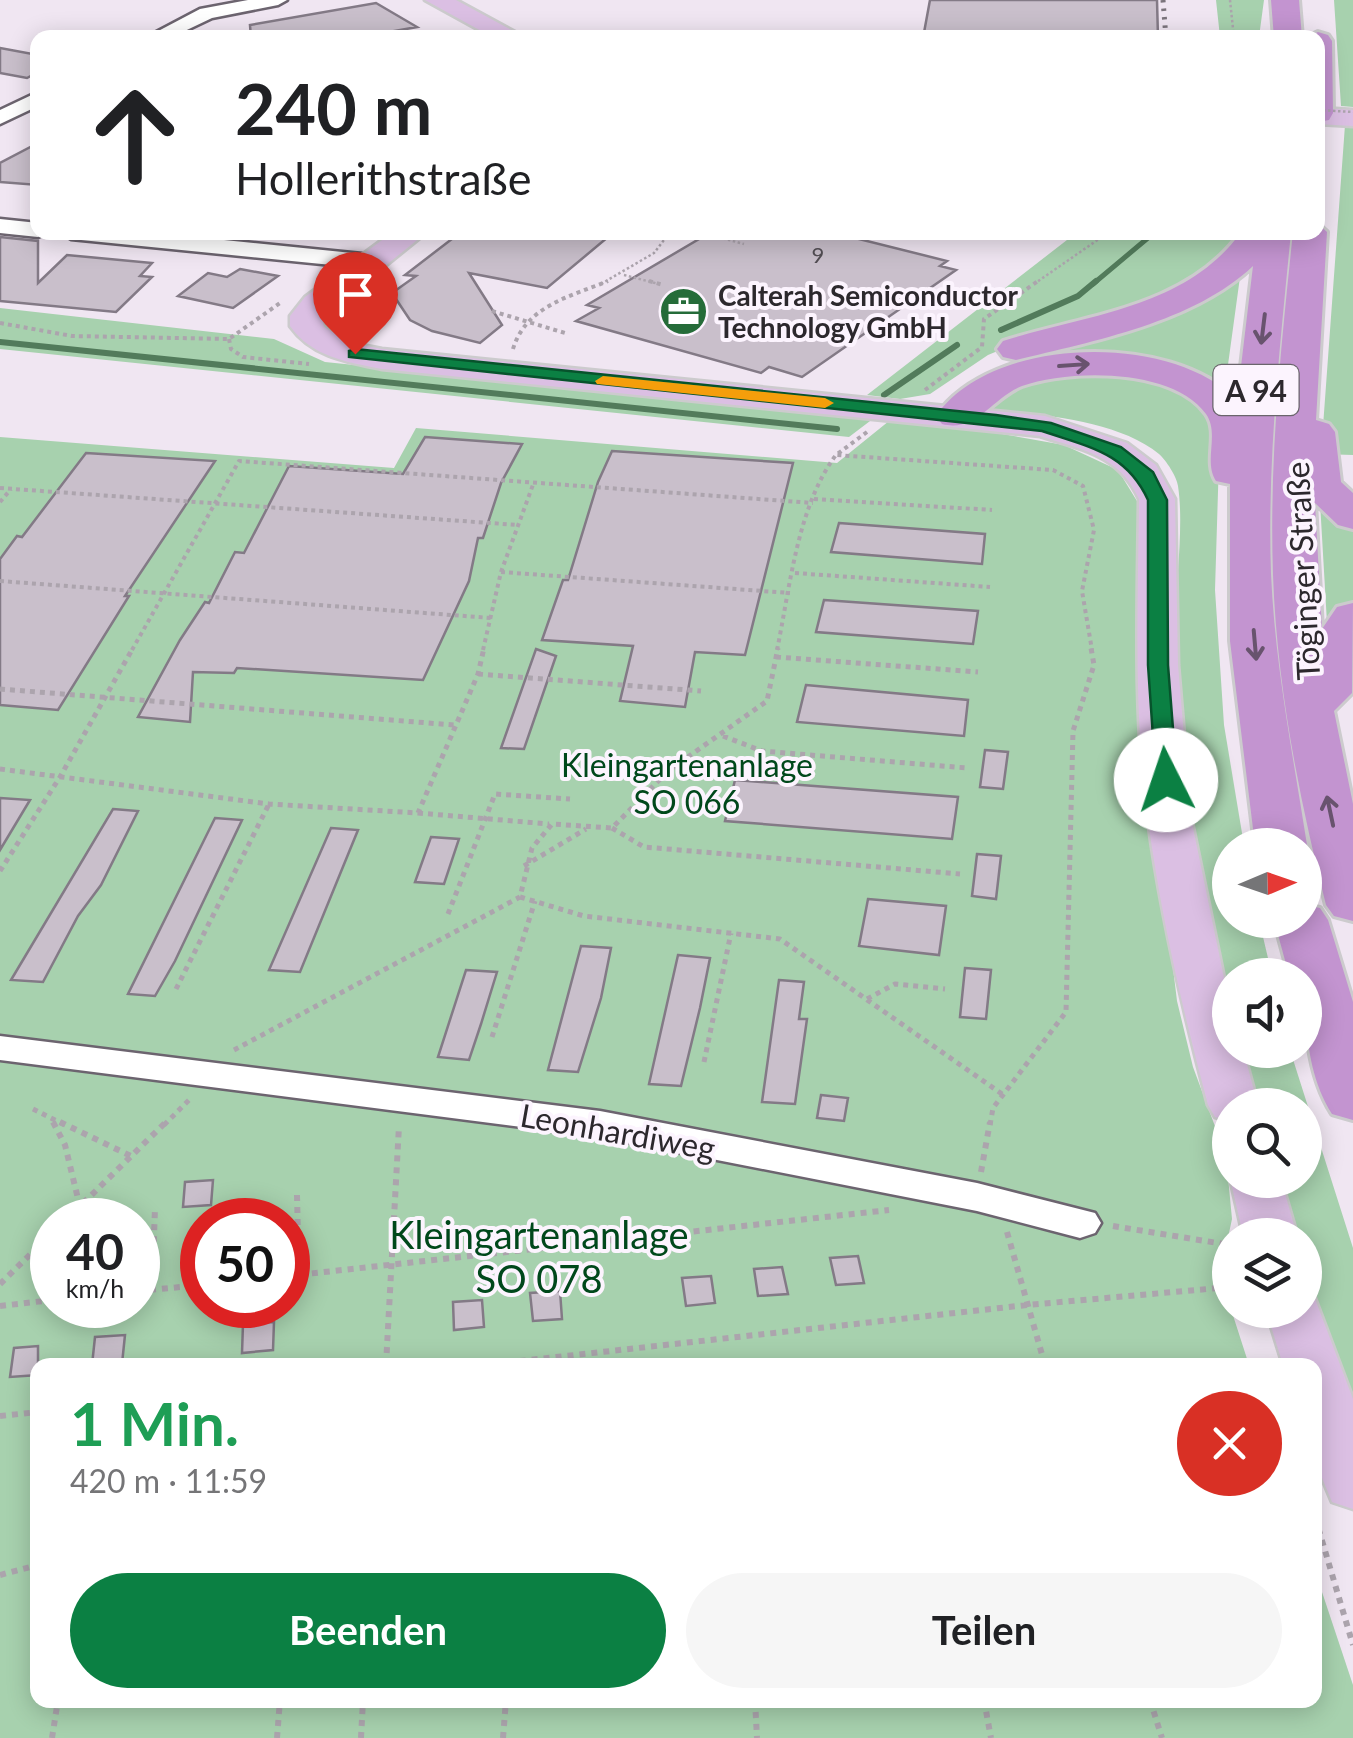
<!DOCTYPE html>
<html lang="de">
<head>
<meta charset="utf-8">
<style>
  :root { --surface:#fff; --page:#f6f6f6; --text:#202124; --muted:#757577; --accent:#0b8043 }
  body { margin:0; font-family:Lato,sans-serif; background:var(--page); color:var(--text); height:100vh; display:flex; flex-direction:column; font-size:38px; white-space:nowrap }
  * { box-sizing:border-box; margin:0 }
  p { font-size:32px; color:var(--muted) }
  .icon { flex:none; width:55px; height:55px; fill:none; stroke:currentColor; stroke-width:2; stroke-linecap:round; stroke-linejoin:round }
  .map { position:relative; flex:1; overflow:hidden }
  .details { position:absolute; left:30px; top:1358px; width:1292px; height:350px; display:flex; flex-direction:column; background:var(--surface); border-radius:20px; box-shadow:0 5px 25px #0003 }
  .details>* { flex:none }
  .hud { position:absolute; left:30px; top:30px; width:1295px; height:210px; border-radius:20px; box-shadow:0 5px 25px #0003; background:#fff; color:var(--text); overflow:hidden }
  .needle { width:65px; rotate:88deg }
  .buttons { position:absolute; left:1212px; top:828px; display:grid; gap:20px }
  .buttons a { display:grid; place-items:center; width:110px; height:110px; border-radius:50%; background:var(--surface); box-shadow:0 5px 25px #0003; font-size:50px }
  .speed { position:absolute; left:30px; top:1198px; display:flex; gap:20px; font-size:50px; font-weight:700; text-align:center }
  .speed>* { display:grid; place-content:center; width:130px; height:130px; border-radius:50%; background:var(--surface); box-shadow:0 5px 25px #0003; line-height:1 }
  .speed small { font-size:25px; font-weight:400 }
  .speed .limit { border:15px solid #d22; background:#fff; color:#111 }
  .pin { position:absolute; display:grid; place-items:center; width:85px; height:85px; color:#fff; margin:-102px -42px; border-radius:50% 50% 50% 0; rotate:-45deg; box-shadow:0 0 10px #0007 }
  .pin .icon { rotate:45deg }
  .me { position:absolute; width:110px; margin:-55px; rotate:356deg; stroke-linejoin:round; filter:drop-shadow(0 0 8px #0008) }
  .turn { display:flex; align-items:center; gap:35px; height:210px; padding:0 40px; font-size:45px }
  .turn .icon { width:130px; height:130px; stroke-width:2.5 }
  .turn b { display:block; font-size:70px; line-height:85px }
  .round { display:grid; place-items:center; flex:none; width:105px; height:105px; border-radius:52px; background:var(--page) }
  .overview { display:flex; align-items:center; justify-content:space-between; height:170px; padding:0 40px }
  h1 { font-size:60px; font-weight:700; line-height:75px; color:#1e9e55 }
  .cta { display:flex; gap:20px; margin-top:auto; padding:20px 40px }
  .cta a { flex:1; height:115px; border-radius:60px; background:var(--accent); color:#fff; font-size:40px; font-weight:700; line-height:115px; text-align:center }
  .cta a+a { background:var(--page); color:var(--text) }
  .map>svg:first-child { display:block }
  .green { fill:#a7d1ae; fill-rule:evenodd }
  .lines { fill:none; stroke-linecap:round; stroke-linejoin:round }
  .stream-far1 { stroke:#527b5b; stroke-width:5 }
  .stream { stroke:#527b5b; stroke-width:6 }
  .building { fill:#c9bfcb; stroke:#837a86; stroke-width:2.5 }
  .minor-casing { stroke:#6c646f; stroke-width:5 }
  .major-casing { stroke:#cccbcd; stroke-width:5 }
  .highway-casing { stroke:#cccbcd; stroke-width:6 }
  .path-far3 { stroke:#aca4ad; stroke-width:2.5; stroke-dasharray:2.5 2.5; stroke-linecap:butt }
  .path-far2 { stroke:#aca4ad; stroke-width:4; stroke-dasharray:4 4; stroke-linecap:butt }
  .path-far1 { stroke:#aca4ad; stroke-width:5; stroke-dasharray:5 5; stroke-linecap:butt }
  .path { stroke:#aca4ad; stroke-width:6; stroke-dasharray:6 6; stroke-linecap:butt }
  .minor { fill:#fff; fill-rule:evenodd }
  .major { fill:#dbbfe3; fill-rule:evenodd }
  .highway { fill:#c394d0; fill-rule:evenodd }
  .rail { stroke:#7b747c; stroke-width:5; stroke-dasharray:2.5 6; stroke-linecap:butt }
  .path-bridge { stroke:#aca4ad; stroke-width:2.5; stroke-dasharray:2.5 2.5; stroke-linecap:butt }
  .oneway { stroke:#68536e }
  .route { fill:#0b8043; stroke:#07532c; stroke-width:2.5 }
  .slow { fill:#f59e0b }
  .labels { text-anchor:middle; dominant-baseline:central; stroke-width:8; stroke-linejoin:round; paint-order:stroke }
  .far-number-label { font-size:22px; fill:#534e54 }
  .far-poi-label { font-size:28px; font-weight:bold; fill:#2c282d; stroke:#fcf4fe; text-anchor:start }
  .shield { fill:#fcf4fe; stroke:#6a656c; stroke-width:2.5 }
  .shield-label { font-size:30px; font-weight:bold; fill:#2c282d }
  .street-label { font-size:32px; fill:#2c282d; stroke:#fcf4fe }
  .park-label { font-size:32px; fill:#00481b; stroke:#fcf4fe }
  .near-park-label { font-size:38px; fill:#00481b; stroke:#fcf4fe }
</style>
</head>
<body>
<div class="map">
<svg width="1353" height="1738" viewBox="0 0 1353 1738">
  <rect width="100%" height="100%" fill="#f0e6f2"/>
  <path class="green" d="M1216,0H1264L1259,37H1220Z
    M1334,0H1353V107L1341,106Z
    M1345,125L1353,126V455L1321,454Z
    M1076,233H1247L1218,270L1134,307L1046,331L988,355L930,394L900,399L867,395Z
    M1240,277L1224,394L1097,359L955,398L1020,356L1216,291Z
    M0,308L274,339L325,362L874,418L849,437L0,349Z
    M1126,371L1190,391L1220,426L1215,590L1224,725L1244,845H1230V920H1259L1272,975H1230V1015C1199,888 1171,754 1175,623C1176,582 1184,525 1178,486C1177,477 1166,460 1159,454C1116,419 1036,415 984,408L1025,378Z
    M889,421L974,429L1064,445L1118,470L1140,506L1144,729L1177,1001L1193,1067L1226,1156L1232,1219L1220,1275L1249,1365H38V1700H1315V1571L1353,1685V1738H0V437L394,468L416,428L837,463ZM52,1220H138V1305H52ZM202,1220H288V1305H202Z
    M1320,502L1353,525V601L1327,623Z
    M1239,1050H1290L1353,1248V1436L1305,1294V1235H1289L1274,1180H1305V1105H1253Z"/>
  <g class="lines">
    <path class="stream-far1" d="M1093,284L1155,232"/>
    <path class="stream" d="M1001,330L1078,296L1096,281
      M0,342L837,429
      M884,395L957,345"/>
  </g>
  <path class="building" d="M930,0H1157L1158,38H923Z
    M376,3L417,27L383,33V38H251L250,25Z
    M0,48L38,55V72L27,78L0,73Z
    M38,143V185L0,182V163Z
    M461,232H580L608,237L547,288L469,273L502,325L480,343L432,331L410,320L392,293L416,276L405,275Z
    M711,232H831L947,261L940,266L956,270L802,377L769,367L761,373L576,321L599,308L587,305Z
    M0,237L38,241V283L67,255L152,263L140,276L152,277L116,312L0,301Z
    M240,269L278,276L233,308L178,296L208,273L227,277Z
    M425,437L522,444L501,483L483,538H478L469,581L423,680L237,668L234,673L193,672L190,722L138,717L180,640L205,602L209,603L235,552L244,553L289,466L403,474Z
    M612,451L793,463L745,655L695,652L685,707L620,701L633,646L542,640L563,580H568L598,482Z
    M86,453L215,461L125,596H129L58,710L0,705V559L17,536L22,537Z
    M839,523L985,534L982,564L831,552Z
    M824,600L978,611L973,644L816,632Z
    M536,649L556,656L524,749L501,748Z
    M806,685L968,700L964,736L797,722Z
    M985,750L1008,752L1003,789L980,787Z
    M735,780L958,797L952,839L725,821Z
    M0,798L30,800L0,850Z
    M113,809L138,811L101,885L78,916L43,982L11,980Z
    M215,818L242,820L175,961L155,996L128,994Z
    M331,828L358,830L300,972L269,970Z
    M431,837L459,839L444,884L415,882Z
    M977,854L1001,856L996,899L972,896Z
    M868,899L946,906L939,955L859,946Z
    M581,946L611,948L601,998L578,1072L548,1070Z
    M678,955L710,958L700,1008L681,1086L649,1084Z
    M965,968L991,970L986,1019L960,1017Z
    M466,970L497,972L481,1024L469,1060L438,1057Z
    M779,980L804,982L799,1019H807L795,1104L762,1102Z
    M821,1095L848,1098L844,1121L817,1118Z
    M213,1180L211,1205L183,1207L185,1182Z
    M858,1256L864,1283L836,1285L830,1258Z
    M782,1267L788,1294L758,1296L754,1269Z
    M711,1276L715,1303L686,1306L682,1278Z
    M560,1291L562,1319L533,1321L530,1293Z
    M482,1300L484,1327L454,1330L453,1302Z
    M274,1322L273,1350L242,1353L243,1324Z
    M125,1335L122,1364L92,1365L95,1337Z
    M38,1346V1375L10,1377L14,1348Z"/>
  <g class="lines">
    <defs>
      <path id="minor" d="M248,0H287L278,5L212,18L170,38H145L200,9Z
        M38,92V106L0,124V110Z
        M0,219L38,223V232H48L38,237L0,233Z
        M60,232H145L372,255L384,262L372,269L71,239Z
        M0,1036L600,1111L977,1183L1095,1213L1101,1223L1095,1233L1080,1238L977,1211L600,1137L0,1060Z"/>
      <path id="major" d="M425,0H456L526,38H494Z
        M1318,108L1353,110V126L1318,124Z
        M393,232H427L322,317L324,327L351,343L382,349L1045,416L1127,443L1156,465L1175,499L1178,665L1191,818L1230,1007V1050H1243L1258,1105H1230V1121L1215,1117L1208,1105C1183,1011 1161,917 1148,820C1133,715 1138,605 1139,499C1119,455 1083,450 1040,436L382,369C347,362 312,357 290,326V316L305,297Z
        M1230,1178L1281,1180L1297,1235H1243Z
        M1305,1293L1314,1296L1353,1399V1509L1332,1502L1315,1461V1365H1283L1266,1310H1305Z"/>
      <path id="highway" d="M1271,0H1299L1302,38H1274Z
        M1318,32L1328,35L1332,41L1333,113L1329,120L1318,122V38H1306Z
        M1318,224L1327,232L1316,420L1329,424L1335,432L1341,482L1353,493V529L1338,525L1315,503L1322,629L1337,607L1353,603L1352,693L1334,711L1353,804V921L1334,916L1326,905C1299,797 1277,687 1273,575C1269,460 1281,346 1293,232H1318Z
        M1241,232H1291C1280,346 1267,460 1271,574C1275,665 1293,755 1307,845L1305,848L1255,845L1230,641V484L1216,481C1203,461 1220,434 1206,414C1173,368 1070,369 1022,386C992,398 976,433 942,424L936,416C992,335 1171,332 1237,400L1253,266C1194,322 1094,341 1016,360L1003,357L997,349L1003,341C1085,315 1187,308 1241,232Z
        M1305,905L1320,908L1328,920L1353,1002V1120L1332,1114C1306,1073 1305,1022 1305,975H1289L1274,920H1305Z"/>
    </defs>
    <use href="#minor" class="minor-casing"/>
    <use href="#major" class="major-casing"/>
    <use href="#highway" class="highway-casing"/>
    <path class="path-far3" d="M1230,0L1234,38
      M699,232L744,244
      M624,275L659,284
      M601,284L654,253L670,232
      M1034,284L1109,232"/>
    <path class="path-far2" d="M649,281L663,285
      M492,311L565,333
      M0,323L72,336L229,339L280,303
      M229,339L231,349L243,357L309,364
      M513,349C526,306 569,297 608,281
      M925,390L982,347L984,319L1038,281
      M867,432L836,455L1053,470L1083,486L1094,530L1082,591L1092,650
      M0,488L518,525
      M814,499L992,510
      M0,502L11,489
      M501,572L790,593
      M795,573L990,587
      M0,581L491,618
      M132,650L239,461L813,503
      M483,650L501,572L534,482
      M777,650C790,588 797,507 836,455"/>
    <path class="path-far1" d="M776,657L978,672
      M478,674L701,691
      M0,689L454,725
      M723,736L762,751L967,768
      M0,769L269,804L418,813L478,674L484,648
      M418,813L549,824
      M612,828L644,847L960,874
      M524,866L586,829
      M0,871L60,777L133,648
      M520,897L584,916L780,939L1002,1094
      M448,914L495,794L570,799
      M176,989L269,804
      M867,999L895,984L945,989
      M492,1037L535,901
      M234,1050L520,897L532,848L552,824L612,828L668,771L767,701L778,648
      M704,1062L731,933
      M33,1109L65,1125
      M164,1125L191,1098
      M990,1125L993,1108L1066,1012L1073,731L1094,665L1091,648"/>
    <path class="path" d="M53,1122L65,1145L80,1207
      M60,1122L133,1157
      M981,1172L990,1122
      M297,1195L299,1275
      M66,1220L166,1122
      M1113,1226L1230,1245
      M1007,1232L1045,1365
      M288,1276L889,1210
      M0,1284L52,1233
      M152,1290L155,1208
      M138,1291L202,1285
      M0,1306L52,1300
      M386,1365L399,1126
      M484,1365L1027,1305L1230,1287
      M0,1416L38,1412
      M1315,1517L1353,1645
      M0,1575L38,1565
      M755,1700L757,1738
      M984,1700L991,1738
      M1150,1700L1162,1738
      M52,1738L58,1700
      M277,1738L280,1700
      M361,1738L363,1700
      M503,1738L506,1700"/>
    <use href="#minor" class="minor"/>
    <use href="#major" class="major"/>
    <use href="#highway" class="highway"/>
    <path class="rail" d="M1163,0L1166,38"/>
    <path class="path-bridge" d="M1318,110L1353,112"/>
  </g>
  <defs><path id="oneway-shaft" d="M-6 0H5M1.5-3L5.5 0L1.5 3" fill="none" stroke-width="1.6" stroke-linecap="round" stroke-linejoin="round" transform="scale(2.5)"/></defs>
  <g class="oneway">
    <use href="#oneway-shaft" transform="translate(1263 329) rotate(97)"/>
    <use href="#oneway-shaft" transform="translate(1074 365) rotate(-4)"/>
    <use href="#oneway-shaft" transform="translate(1255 645) rotate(85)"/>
    <use href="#oneway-shaft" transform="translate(1330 811) rotate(-102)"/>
  </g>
  <path class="route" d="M355,349L996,415L1051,423L1121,447L1153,472L1167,500L1168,665L1177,780L1166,786L1156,780L1148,665V500C1126,452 1088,447 1042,431L349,357V351Z"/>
  <path class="slow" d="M603,376L825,398L834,403L825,408L597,384L595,381Z"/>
  <defs>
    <symbol id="office-disc" viewBox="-11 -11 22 22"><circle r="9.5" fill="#256c39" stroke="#fcf4fe"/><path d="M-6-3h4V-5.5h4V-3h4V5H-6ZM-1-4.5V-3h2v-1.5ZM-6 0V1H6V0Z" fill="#fff"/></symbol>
  </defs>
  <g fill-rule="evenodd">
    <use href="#office-disc" x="656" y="284" width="55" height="55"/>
  </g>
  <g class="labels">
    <g class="far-number-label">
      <text x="818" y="254">9</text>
    </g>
    <g class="far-poi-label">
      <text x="718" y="295">Calterah Semiconductor<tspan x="718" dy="32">Technology GmbH</tspan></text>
    </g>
    <rect class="shield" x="1213.5" y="365" width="85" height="50" rx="8"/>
    <g class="shield-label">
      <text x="1256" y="390">A 94</text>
    </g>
    <g class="street-label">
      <text transform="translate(1302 571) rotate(-93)">Töginger Straße</text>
      <text transform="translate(618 1131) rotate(10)">Leonhardiweg</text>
    </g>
    <g class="park-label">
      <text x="687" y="764">Kleingartenanlage<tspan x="687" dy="37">SO 066</tspan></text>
    </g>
    <g class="near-park-label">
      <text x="539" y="1234">Kleingartenanlage<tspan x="539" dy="44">SO 078</tspan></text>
    </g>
  </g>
</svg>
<div class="buttons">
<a><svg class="needle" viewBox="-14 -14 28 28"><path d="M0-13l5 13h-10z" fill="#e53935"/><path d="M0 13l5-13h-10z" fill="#757577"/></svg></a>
<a><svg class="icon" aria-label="sound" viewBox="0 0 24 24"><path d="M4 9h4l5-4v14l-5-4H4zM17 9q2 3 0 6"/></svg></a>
<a><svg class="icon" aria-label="search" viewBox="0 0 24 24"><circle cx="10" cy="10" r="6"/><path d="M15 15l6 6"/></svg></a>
<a><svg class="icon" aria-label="layers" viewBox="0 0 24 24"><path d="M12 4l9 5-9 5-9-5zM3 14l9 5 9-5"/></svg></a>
</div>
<div class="speed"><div>40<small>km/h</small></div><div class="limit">50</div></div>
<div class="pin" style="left:355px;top:354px;background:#d93025"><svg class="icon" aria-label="arrive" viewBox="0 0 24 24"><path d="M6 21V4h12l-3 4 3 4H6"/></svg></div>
<svg class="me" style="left:1166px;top:780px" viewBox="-20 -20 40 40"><circle r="19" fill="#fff"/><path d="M0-13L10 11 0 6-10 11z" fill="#0b8043"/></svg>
<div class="hud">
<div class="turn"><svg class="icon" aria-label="ahead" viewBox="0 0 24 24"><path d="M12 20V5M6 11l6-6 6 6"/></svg><div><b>240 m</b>Hollerithstraße</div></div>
</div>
<section class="details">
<div class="overview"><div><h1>1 Min.</h1><p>420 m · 11:59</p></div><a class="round" style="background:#d93025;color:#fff"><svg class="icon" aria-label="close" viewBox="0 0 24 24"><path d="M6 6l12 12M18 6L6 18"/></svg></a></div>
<div class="cta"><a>Beenden</a><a>Teilen</a></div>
</section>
</div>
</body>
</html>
